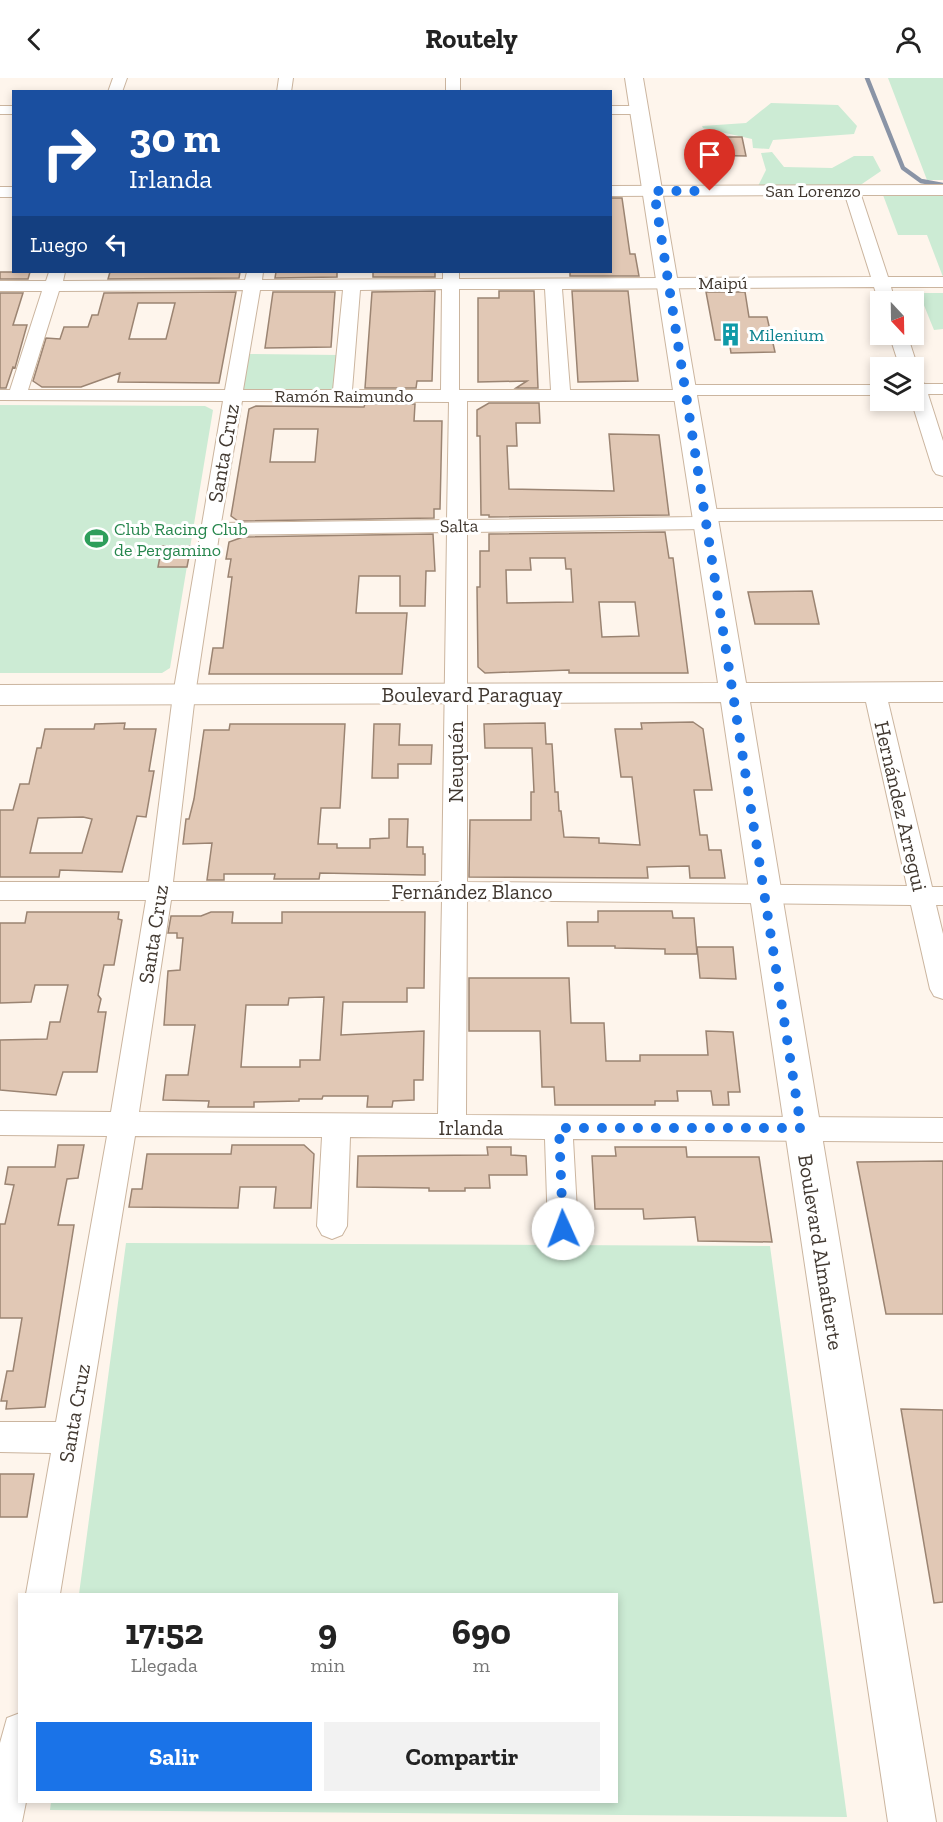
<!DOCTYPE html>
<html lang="es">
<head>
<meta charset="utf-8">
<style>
  :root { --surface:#fff; --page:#f2f2f2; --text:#222; --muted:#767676; --accent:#1a73e8 }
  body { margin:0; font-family:"Zilla Slab",serif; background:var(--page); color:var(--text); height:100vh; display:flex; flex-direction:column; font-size:22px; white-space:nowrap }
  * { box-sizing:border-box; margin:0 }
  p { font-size:20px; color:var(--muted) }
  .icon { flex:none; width:33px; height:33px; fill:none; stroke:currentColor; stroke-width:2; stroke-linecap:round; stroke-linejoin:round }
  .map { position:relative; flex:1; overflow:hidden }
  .drawer { position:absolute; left:18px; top:1515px; width:600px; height:210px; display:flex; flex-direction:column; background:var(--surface); border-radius:0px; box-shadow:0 3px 9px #0003 }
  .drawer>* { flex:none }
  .top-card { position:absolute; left:12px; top:12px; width:600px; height:183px; border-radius:0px; box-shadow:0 3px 9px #0003; background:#1a4fa0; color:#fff; overflow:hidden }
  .needle { width:39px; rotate:158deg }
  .tools { position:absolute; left:870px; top:213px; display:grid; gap:12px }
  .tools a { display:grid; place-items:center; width:54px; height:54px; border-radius:0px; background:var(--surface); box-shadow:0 3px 9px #0003; font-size:30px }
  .pin { position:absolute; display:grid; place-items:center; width:51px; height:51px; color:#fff; margin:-62px -26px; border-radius:50% 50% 50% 0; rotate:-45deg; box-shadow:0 0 6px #0007 }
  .pin .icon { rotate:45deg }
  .me { position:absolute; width:66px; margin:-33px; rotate:358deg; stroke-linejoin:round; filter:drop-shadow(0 0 4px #0008) }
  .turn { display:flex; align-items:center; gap:21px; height:126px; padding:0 18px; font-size:27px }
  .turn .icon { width:78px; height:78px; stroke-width:2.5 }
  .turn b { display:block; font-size:42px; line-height:51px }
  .then { display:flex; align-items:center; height:57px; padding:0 18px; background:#0003; gap:12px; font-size:22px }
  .eta { display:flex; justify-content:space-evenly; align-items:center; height:102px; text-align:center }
  .eta b { font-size:36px; font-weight:700; line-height:42px }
  .action { display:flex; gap:12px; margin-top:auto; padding:12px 18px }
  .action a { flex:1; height:69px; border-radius:0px; background:var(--accent); color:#fff; font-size:24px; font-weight:700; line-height:69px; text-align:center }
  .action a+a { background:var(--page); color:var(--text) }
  header { display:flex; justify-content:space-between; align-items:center; height:78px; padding:0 18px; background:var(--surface); font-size:27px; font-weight:700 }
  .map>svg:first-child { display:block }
  .green { fill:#ccebd4 }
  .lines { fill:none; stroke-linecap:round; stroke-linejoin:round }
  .stream { stroke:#8a94a6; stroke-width:4.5 }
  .building { fill:#e1c8b5; stroke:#9b8472; stroke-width:1.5; fill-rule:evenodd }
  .street-casing { stroke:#cbb59f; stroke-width:2 }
  .secondary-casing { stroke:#cbb59f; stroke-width:2 }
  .street { fill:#fff; fill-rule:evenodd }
  .secondary { fill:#fff; fill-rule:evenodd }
  .route { stroke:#1a73e8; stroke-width:10; stroke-dasharray:0 18 }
  .labels { text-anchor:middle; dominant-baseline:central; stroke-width:6; stroke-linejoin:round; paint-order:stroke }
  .far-street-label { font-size:18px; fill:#413830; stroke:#fff }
  .far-culture-label { font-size:18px; fill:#0d838f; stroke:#fff; text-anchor:start }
  .far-leisure-label { font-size:18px; fill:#27864d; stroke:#fff; text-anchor:start }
  .street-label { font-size:21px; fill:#413830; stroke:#fff }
</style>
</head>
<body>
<header><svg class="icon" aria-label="back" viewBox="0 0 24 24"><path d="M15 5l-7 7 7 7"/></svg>Routely<svg class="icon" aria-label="person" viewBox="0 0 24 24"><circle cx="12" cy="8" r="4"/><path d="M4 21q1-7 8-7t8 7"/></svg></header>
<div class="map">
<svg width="943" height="1744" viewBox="0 0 943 1744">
  <rect width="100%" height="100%" fill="#fef5ec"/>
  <path class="green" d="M888,0H943V102H927Z
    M771,25L838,27L857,48L854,56L773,62L769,71L753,70L752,61L703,50L702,48L746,45Z
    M772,74L784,89L832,90L854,78H873L881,93L859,108H758L766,92L761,75Z
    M883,117H943V199L927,157H898Z
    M919,215H943V251L934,252Z
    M247,276L339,277L334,312L330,314L248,313L242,310Z
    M0,327L205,328L213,332L170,590L162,595H0Z
    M126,1165L770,1168L847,1739L50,1732L51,1724H616V1516H79Z"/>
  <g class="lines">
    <path class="stream" d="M867,0L903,90L921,103L943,107"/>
  </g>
  <path class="building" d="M693,59H742L746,78L695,77Z
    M610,120H622L630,176H635L639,198H570V194H610Z
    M0,194H30L28,201H0Z
    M110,194H240L239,200L108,201Z
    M276,194H337V199L275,200Z
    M373,194H435V199H373Z
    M435,213L432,303H417L416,310H365L372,214Z
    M499,213H534L538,310H516L527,303L478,304V220H499Z
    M572,213H628L638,303L578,304Z
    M236,214L219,305L118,304L120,295L81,309H42L33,303L46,260L60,261L64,249H88L92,237H98L104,215ZM138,225H175L166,261H129Z
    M273,214H335L331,269L265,270Z
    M706,214H745L749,239H767L775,274L731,275L729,262H715Z
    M0,215H23L13,247H27L15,290L13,289L6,310H0Z
    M489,325H539L540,345H516L517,368H507L509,411L614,413L609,356L659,357L669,437L489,439V437H481L480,358H477V332Z
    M365,326H415L414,343H442L440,431H434V440L238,443L231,438L249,331L256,328L364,329ZM274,351H318L315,384H270Z
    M665,454L669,480H673L688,595H569V592L485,595L478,589L477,509H480V473H489V456ZM530,480H565L566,491H571L573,524L507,525L506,492H531ZM599,524H635L639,558L602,559Z
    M433,456L435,493H426L425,528H400V498H359L356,535H407L402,596H209L213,570H223L232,499H228L231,481H226L229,464L243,459Z
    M162,468H191L187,489H158Z
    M812,513L819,546H755L748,514Z
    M693,644L703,651L712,712H694L700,757H707L709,772H721L725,800H690L689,788L647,789L648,800L469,799L470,742H531V714H534L532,670H485L484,646L545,645L546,666H552L555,714H558L559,733H561L564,759L599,760V765L640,767L632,699H621L615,651H642L641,645Z
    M125,645L124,651H156L149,693H154L146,739L137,738L122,794L60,792L59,799H0V732H13L20,706H29L37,670H41L45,651H94L95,646ZM83,739L92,741L82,775H30L38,740Z
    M230,646H345L340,730H321L318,766H337V770H370V761L389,760V741H408L407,769H423V776H425V797L320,795L319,801H274L275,796H224V802H207L212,765L183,766L186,741H189L194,721L204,652H229Z
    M374,646H400L399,667H432L431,686H398V700H372Z
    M598,833H672L673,840H694L697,876H665V871L615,870V868H568L567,844H598Z
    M27,834H119L118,841L122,842L114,887H104L98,917L101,921L98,934H106L97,994H63L56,1017L0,1012V962L47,961L50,944H60L68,907H35L31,924L0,925V845H25Z
    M211,834H233L232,845H282V834H425L424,910H407V924H343L341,957L424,953L423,1002H414V1022L393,1023L392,1029H367L368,1018H323L322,1021H299V1023L254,1024V1029H208L209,1023L163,1022L166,997H188L195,947H164L168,893L180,892L183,860H177V855H168L171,838H201ZM324,919L320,982H300V989H241L246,927H288L289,920Z
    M697,869H733L736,901L700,900Z
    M469,900H569L571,945H604L606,983H640V977H708L706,953L733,954L740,1014H728L729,1027H713L711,1013H677L678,1023H655V1027H555L554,1009H542L540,953H469Z
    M58,1067H84L78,1100L67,1101L58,1147H74L45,1329L6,1331L7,1323H1L7,1293H13L22,1240H0V1146H5L14,1107L5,1106L8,1089H55Z
    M232,1067H304L314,1076L311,1130H274L276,1109H240L238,1130L129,1129L132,1111H142L147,1076H231Z
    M487,1069H511V1077L526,1078L527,1097H489L490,1110H465V1113H429V1110L357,1109L358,1078L488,1077Z
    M615,1069H686L687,1079H759L772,1164L698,1163L695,1139L644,1141L643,1131H595L592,1078H616Z
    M943,1083V1236H886L857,1084Z
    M901,1331L943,1332V1524L934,1525Z
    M0,1396H34L27,1439H0Z"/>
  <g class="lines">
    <defs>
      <path id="street" d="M113,0H127L122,14H108Z
        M279,0H293L291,14H277Z
        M446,0H460V14H446Z
        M0,28H14V36H0Z
        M610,28H640L647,32L640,36H610Z
        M943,107V117H861L888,199H943V209H891L895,224H880V227L874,209L562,211L570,312H677L680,308L686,307H880V317H696L693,322L687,323H467V442L697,439L696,437L699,433L706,431L943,430V442L717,443L718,445L715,449L708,451L467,454V804L907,808L864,615L867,610L875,608L883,610L886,615L932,809H943V827H936L943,856V921L934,918L930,911L911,827L467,822L466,1037L943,1040V1064L573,1061L578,1151L573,1160L563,1164L553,1160L548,1151L545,1061L350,1059L347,1148L342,1157L332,1161L322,1157L317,1148L322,1059L135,1058L60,1516H26L51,1375L0,1374V1344H56L107,1058L0,1057V1033L111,1034L146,822H0V804H149L173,617L223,323L0,322V312H10L42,213H0V203H46L49,194H65L63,203L245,202L247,194H263L262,202L443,201V194H459V201L871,199L845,117L610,118V108ZM442,211L441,312H352L360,212ZM459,211H545L551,312H459ZM243,212L225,312H28L59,213ZM260,212H343L333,312H243ZM242,323L449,324L447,442L221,445ZM447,454L442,804H173L195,617L219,457ZM171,822H442L438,1036L139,1034Z
        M0,109H14V119H0Z
        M889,256H907L918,290L915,294H914V290H900Z
        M914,297L920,298L924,306H943V316H928L943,363V398L936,396L933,392L911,322H914Z
        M20,1635V1724H26L22,1744H0V1665L7,1640Z"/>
      <path id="secondary" d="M625,0H643L746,605L943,604V624H750L936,1744H888L721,624L0,627V607L718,605Z"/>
    </defs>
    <use href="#street" class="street-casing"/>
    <use href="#secondary" class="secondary-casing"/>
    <use href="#street" class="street"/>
    <use href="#secondary" class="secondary"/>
  </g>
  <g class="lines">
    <path class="route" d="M563,1151L559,1050H801L654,113H710"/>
  </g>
  <defs>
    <symbol id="building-bare" viewBox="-9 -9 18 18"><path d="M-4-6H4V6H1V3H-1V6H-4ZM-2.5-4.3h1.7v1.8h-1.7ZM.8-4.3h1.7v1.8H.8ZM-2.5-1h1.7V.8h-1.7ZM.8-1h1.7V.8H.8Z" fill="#0f9aa8" stroke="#fff" stroke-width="2.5" paint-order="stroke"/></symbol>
    <symbol id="stadium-bare" viewBox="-9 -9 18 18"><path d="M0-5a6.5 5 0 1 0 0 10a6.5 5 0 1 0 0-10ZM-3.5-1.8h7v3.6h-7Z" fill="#2e9e5b" stroke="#fff" stroke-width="2.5" paint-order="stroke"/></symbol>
  </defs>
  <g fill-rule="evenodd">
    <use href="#building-bare" x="714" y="240" width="33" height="33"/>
    <use href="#stadium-bare" x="80" y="444" width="33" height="33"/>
  </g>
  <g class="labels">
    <g class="far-street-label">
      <text x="813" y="113">San Lorenzo</text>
      <text x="723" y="205">Maipú</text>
      <text x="344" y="318">Ramón Raimundo</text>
      <text transform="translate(459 448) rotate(-1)">Salta</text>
    </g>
    <g class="far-culture-label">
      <text x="749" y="257">Milenium</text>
    </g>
    <g class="far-leisure-label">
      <text x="114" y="451">Club Racing Club<tspan x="114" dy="21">de Pergamino</tspan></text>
    </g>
    <g class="street-label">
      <text transform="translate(223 375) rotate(-80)">Santa Cruz</text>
      <text x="472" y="616">Boulevard Paraguay</text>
      <text transform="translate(455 684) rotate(-90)">Neuquén</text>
      <text transform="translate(901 728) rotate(77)">Hernández Arregui</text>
      <text x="472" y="813">Fernández Blanco</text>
      <text transform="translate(153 856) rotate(-81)">Santa Cruz</text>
      <text x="471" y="1049">Irlanda</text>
      <text transform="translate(821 1174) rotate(81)">Boulevard Almafuerte</text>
      <text transform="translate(74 1335) rotate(-80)">Santa Cruz</text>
    </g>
  </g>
</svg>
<div class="tools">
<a><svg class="needle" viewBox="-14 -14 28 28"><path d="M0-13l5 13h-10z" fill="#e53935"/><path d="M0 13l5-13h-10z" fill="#767676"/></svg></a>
<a><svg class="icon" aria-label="layers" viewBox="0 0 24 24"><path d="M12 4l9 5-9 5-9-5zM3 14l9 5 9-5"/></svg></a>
</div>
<div class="pin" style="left:710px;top:113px;background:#d93025"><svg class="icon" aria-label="arrive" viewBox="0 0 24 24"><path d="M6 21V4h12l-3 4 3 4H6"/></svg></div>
<svg class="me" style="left:563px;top:1151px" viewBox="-20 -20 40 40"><circle r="19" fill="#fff"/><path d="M0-13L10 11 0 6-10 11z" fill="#1a73e8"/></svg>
<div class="top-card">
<div class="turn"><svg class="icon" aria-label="right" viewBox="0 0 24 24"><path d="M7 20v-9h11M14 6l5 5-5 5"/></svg><div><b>30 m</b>Irlanda</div></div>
<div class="then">Luego<svg class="icon" aria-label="left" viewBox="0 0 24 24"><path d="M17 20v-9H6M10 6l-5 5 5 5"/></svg></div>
</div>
<section class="drawer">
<div class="eta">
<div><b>17:52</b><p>Llegada</p></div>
<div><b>9</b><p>min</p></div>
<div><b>690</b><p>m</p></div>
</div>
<div class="action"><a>Salir</a><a>Compartir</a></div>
</section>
</div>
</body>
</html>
